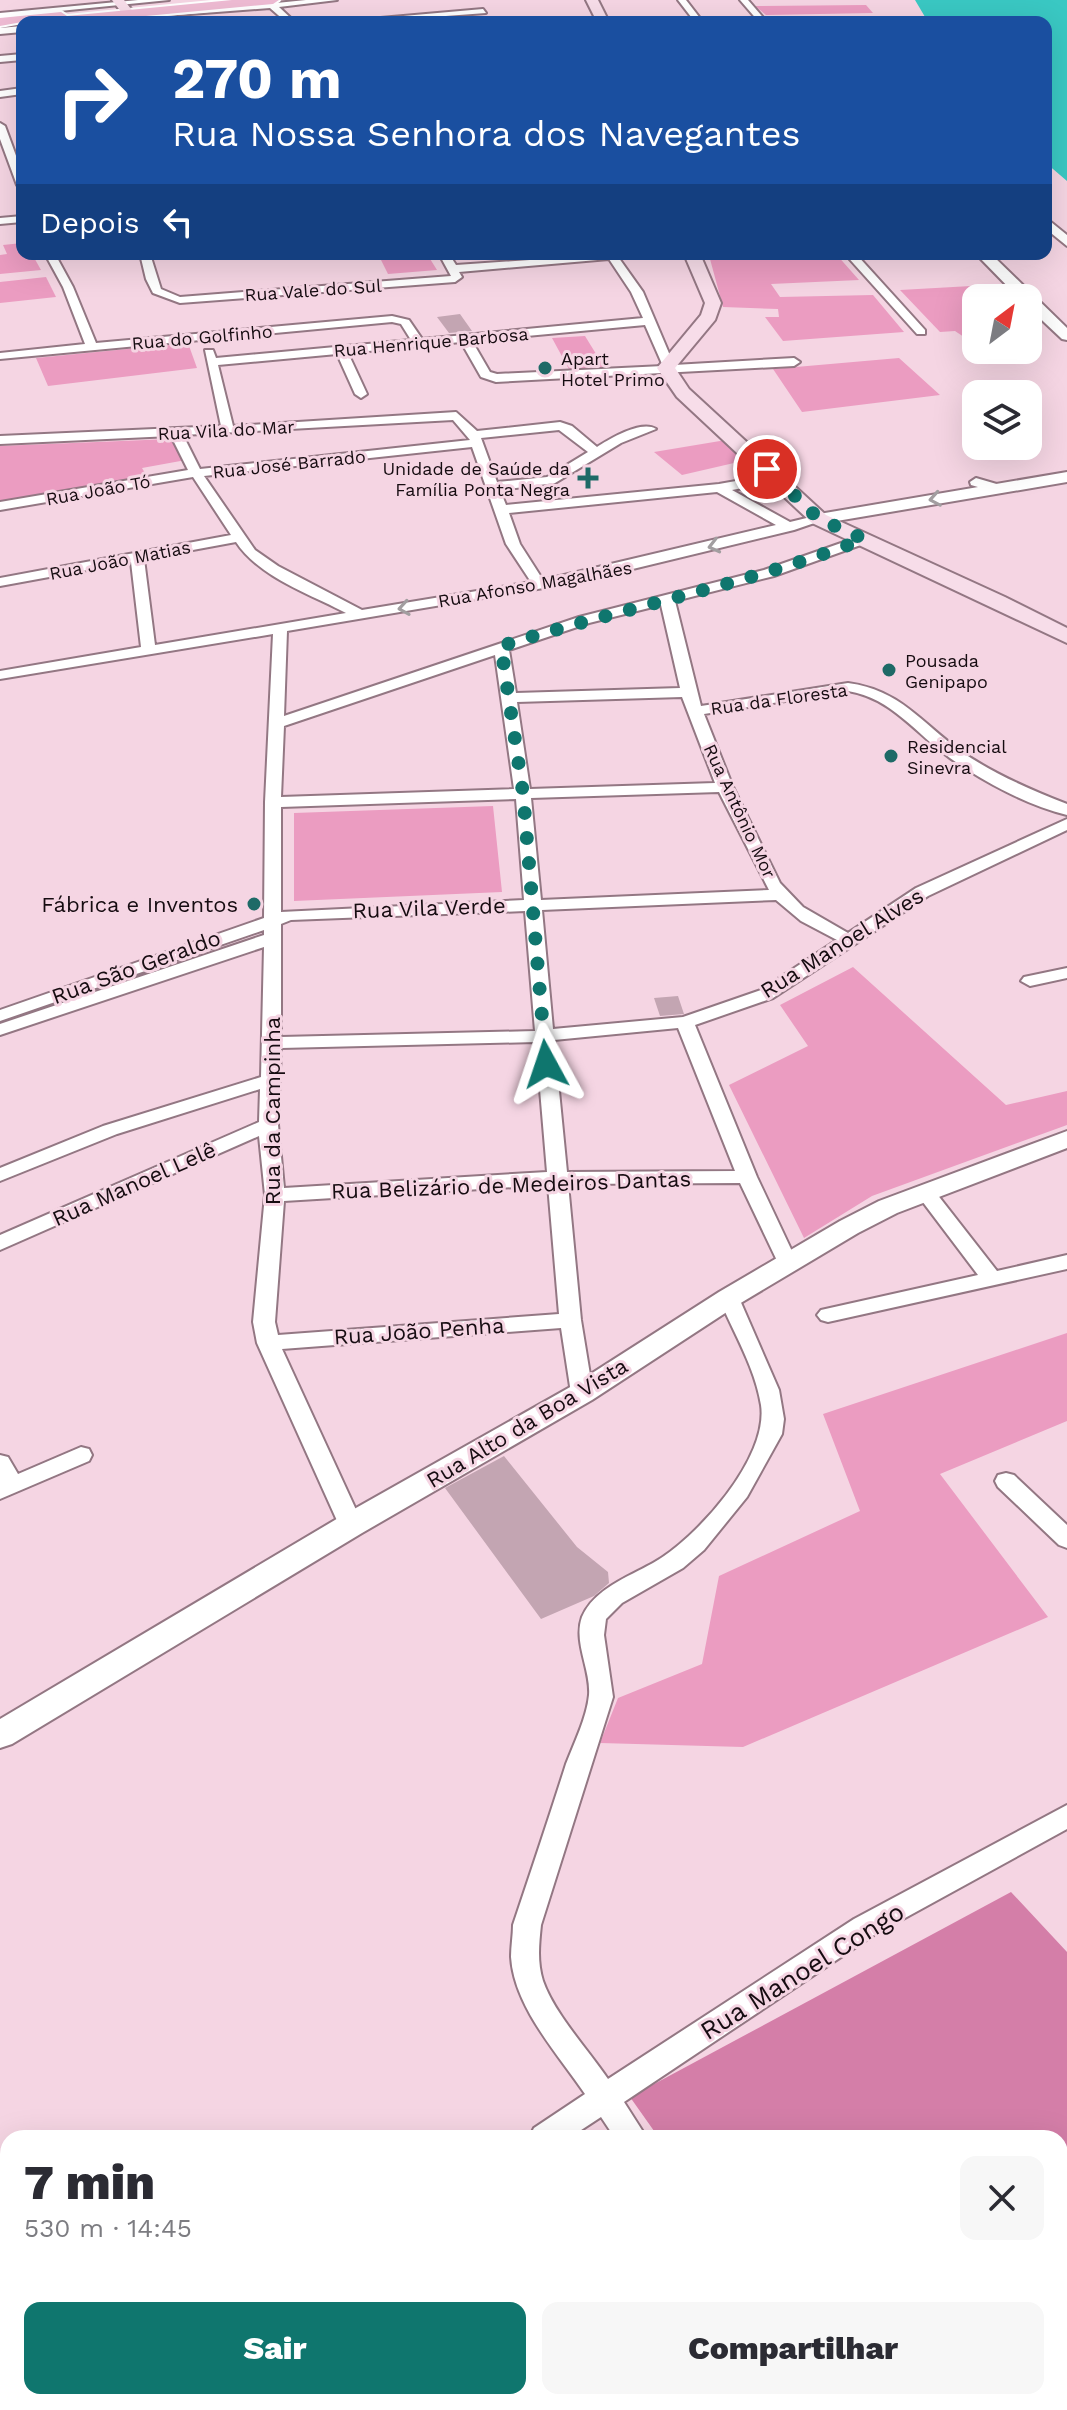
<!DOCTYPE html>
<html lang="pt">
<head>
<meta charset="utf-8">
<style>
  :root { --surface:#fff; --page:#f7f7f7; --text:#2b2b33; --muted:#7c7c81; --accent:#0f766e }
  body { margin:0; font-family:"Work Sans",sans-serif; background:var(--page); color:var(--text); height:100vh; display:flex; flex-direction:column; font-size:30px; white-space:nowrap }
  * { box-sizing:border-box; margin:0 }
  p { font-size:26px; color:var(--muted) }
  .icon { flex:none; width:44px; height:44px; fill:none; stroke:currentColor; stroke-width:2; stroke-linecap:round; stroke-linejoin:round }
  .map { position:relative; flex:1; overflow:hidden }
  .side { position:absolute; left:0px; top:2130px; width:1068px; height:280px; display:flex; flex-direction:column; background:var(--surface); border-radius:24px 24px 0 0; box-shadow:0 8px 32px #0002 }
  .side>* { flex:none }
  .banner { position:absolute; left:16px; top:16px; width:1036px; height:244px; border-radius:16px; box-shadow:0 8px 32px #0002; background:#1a4fa0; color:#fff; overflow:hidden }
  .needle { width:52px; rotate:32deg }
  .tools { position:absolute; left:962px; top:284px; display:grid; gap:16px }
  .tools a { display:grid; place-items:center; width:80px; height:80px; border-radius:16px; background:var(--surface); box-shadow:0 8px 32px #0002; font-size:40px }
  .pin { position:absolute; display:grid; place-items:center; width:68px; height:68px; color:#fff; margin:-34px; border:4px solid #fff; border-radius:50%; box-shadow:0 2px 8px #0007 }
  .me { position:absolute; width:88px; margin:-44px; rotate:355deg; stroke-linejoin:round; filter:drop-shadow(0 0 6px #0008) }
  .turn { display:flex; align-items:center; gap:28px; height:168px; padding:0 24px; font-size:36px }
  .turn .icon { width:104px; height:104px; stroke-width:2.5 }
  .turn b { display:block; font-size:56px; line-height:68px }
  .then { display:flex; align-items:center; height:76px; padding:0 24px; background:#0003; gap:16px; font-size:30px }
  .round { display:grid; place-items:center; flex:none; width:84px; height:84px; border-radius:16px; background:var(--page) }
  .headline { display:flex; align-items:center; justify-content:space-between; height:136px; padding:0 24px }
  h1 { font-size:48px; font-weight:800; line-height:60px }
  .button { display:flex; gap:16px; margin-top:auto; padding:16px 24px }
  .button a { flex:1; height:92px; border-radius:16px; background:var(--accent); color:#fff; font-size:32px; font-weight:800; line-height:92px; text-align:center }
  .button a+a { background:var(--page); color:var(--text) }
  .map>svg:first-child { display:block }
  .green { fill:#eb9cc1 }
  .forest { fill:#d47ea8 }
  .water { fill:#3ac8c3 }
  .building { fill:#c3a5b2 }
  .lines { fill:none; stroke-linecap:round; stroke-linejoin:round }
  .minor-casing { stroke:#937783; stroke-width:4 }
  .tertiary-casing { stroke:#937783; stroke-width:4 }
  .secondary-casing { stroke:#937783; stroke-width:4 }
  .primary-casing { stroke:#fff; stroke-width:4 }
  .minor { fill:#fff; fill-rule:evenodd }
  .tertiary { fill:#fff; fill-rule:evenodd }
  .secondary { fill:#f7dde9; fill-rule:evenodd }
  .primary { fill:#eebbd3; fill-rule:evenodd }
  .oneway { stroke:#a29ea0 }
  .route { stroke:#0f766e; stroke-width:14; stroke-dasharray:0 25.2 }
  .poi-dot { fill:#1e6a67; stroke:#f5d5e3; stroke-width:3 }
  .labels { text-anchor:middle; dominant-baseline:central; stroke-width:6; stroke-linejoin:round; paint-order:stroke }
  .far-street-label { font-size:18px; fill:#160c11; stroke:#f5d5e3 }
  .far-poi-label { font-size:18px; fill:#160c11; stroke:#f5d5e3; text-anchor:start }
  .poi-label { font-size:22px; fill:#160c11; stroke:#f5d5e3; text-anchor:end }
  .street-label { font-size:22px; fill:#160c11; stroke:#f5d5e3 }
  .near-street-label { font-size:26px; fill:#160c11; stroke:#f5d5e3 }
</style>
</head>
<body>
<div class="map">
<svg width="1067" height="2410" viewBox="0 0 1067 2410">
  <rect width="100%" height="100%" fill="#f5d5e3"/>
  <path class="green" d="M866,5L873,13L766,15L755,6Z
    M22,243V254H32L41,270L0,274V255L7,254L3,245Z
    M378,254H427L437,270L388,274Z
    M781,254H836L859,280L771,284L780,297L873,295L904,332L783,341L765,317H779L778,309L723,307L710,259Z
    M46,277L56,297L0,303V282Z
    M989,285L1005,298H976V345L955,331L940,332L900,290Z
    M585,336L606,370L571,373L552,338Z
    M188,343L197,368L48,386L36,358Z
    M899,358L940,395L802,412L773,369Z
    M170,439L186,460L142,468L149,480L0,504V446Z
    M726,440L747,460L682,475L654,452Z
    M493,806L502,892L294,901V813Z
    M853,967L1006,1105L1067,1091V1125L872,1196L804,1238L729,1085L808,1046L780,1005Z
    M1067,1333V1421L940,1474L1048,1617L743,1747L600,1743L618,1698L702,1664L719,1576L860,1511L823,1414Z"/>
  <path class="forest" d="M1011,1892L1067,1952V2173L1060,2178V2138H659L630,2097Z"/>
  <path class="water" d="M915,0H1067V181L1046,163V22H928Z"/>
  <path class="building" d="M460,314L472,331L449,333L437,317Z
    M678,996L684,1014L660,1016L654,998Z
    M504,1456L577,1547L608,1572L609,1583L594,1596L541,1619L445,1488Z"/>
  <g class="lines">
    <defs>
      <path id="minor" d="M138,0H169L0,17V13Z
        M306,0H337L279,7L295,22H286L270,8L86,22Z
        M678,0H686L703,22H695Z
        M740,0H748L767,22H759Z
        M483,9L486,13L365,22L369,19Z
        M22,26V32L0,34V28Z
        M22,54V60L0,62V56Z
        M22,88V94L0,97V91Z
        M0,123L5,126L22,172V188L17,185L0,139Z
        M22,216V222L0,224V218Z
        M45,254H55L73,287L96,343L392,316L409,320L422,339L643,318L631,292L609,259L459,272L462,277L455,282L180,303L153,293L146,279L140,254H150L161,289L180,297L451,276L439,254H449L456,265L616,254L643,292L674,365L794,358L800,362L794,366L496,382L481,377L461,342L348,353L367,394L361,398L355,394L337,354L218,365L233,426L456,412L477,431L560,422L572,426L597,447C611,438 642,420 656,429L621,443L555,483L500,490L506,505L719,484L776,474L782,478L781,481L732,490L790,522L819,515L826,519L794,530L579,582L287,631L284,716L579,617L764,570L864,535L871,539L869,542L774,576L675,601L701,706L848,683C901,690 921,723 962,752C994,774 1031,790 1067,804V815C1027,805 984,782 950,758C916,734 892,698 848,691L704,714L733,787L780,883L803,907L848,933L916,888L1067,819V830L928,896L773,998L695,1025L757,1177L798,1264L795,1269H781L740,1183L568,1184L581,1320L593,1393L590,1398H574L571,1393L561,1328L282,1349L363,1525L359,1531L351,1534L343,1531L339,1525L257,1343L253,1322L265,1195L259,1136L0,1250V1235L259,1122L260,1089L117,1134L0,1181V1168L103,1126L261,1077L264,947L0,1035V1024L264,935V930L0,1021V1010L264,918L265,802L273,634L0,679V671L141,647L131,562L0,586V578L231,535L193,477L0,510V502L188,470L171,436L0,444V436L221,426L205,350H213L216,358L411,340L401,324L392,322L0,359V353L85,344L63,287ZM645,325L663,366L497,374L490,372L472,341ZM453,420L470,440L200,469L183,435ZM559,430L588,452L547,477L497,482L481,438ZM472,447L506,544L531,582L362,610L278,566L255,550L204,476ZM717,492L776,525L543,580L520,544L509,513ZM236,542C259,577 310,594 346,613L155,645L144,559ZM661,605L680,688L516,693L509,650L589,623ZM495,655L514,789L281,797L284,726ZM682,697L715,783L530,789L517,702ZM719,792L769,890L541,900L531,798ZM516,799L524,900L281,912V807ZM776,900L801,921L837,940L761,990L683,1017L553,1029L542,910ZM525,911L535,1031L281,1037V924L291,920ZM678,1028L735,1171L567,1172L554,1040ZM536,1042L547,1172L284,1188L278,1125L281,1048ZM548,1185L559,1314L278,1335L275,1322L284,1201Z
        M845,254H856L925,330V334H917Z
        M976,478L1000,485L1001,488L995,492L971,485L970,482Z
        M1067,968V978L1030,986L1021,981L1024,977Z
        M926,1187L933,1189L997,1271L1067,1255V1269L828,1322L821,1320L817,1315L821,1310L978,1275L916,1193Z
        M729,1291L736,1293L739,1298L779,1390L784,1419L782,1434L747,1497L704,1550L683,1568L622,1603L606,1619L604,1635L613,1697L541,1925C539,1944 537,1962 543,1981C554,2013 589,2051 608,2079L854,1919L1067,1805V1829L874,1935L624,2102L647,2138H615L601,2117L569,2138H529L534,2128L585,2094C558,2054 514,2007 511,1957C511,1946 513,1935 513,1925C531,1871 549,1818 566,1764C574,1743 587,1717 589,1695C591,1670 573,1642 582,1617C594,1589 628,1577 653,1563C696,1539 769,1458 761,1405C755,1367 733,1332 719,1298L722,1293Z
        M81,1447L89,1449L92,1455L89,1461L0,1499V1455L8,1457L18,1474Z
        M1006,1473L1014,1475L1067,1525V1548L1059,1545L998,1487L995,1481L998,1475Z
        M173,2402H211L208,2410H170Z
        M279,2402H312L315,2410H282Z
        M780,2402H814L817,2410H783Z"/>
      <path id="tertiary" d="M1046,218L1067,235V246L1046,229Z
        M976,254H991L1067,328V340L1062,339L1028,307V298H1019Z
        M1067,472V482L819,524L810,519L819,514Z
        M1067,1131V1148L897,1213L858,1233L739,1304L592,1400L362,1533L12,1744L0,1748V1719L340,1517L572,1386L719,1292L840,1221L879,1201Z"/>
      <path id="secondary" d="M112,0H124L135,14L125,17Z
        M586,0H598L609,22H597Z
        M684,254H700L721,303L715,320L675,368L689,389L826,515L1005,597L1067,628V643L812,523L677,397L657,368L701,315L705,303Z"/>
      <path id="primary" d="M232,0H279L273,4L83,22H22L0,26V18L61,12L67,16Z"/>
    </defs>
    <use href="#minor" class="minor-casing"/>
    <use href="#tertiary" class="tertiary-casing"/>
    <use href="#secondary" class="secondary-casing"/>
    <use href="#primary" class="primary-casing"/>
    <use href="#minor" class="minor"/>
    <use href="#tertiary" class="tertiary"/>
    <use href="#secondary" class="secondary"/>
    <use href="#primary" class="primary"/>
  </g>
  <defs><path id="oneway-chevron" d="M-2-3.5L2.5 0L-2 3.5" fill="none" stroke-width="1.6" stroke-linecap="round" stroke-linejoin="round" transform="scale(2)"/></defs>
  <g class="oneway">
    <use href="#oneway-chevron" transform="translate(935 499) rotate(170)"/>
    <use href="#oneway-chevron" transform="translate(714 546) rotate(166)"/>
    <use href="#oneway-chevron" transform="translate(404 608) rotate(171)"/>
  </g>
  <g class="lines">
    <path class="route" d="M546,1064L523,793L501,646C622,608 746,585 864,539L819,519L767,469"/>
  </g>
  <g class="poi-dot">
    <circle cx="545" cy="368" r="8"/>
    <path d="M584 466h8v8h8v8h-8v8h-8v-8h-8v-8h8z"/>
    <circle cx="889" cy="670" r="8"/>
    <circle cx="891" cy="756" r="8"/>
    <circle cx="254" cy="904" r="8"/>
  </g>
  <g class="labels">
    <g class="far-street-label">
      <text transform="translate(313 290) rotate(-4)">Rua Vale do Sul</text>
      <text transform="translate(202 337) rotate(-5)">Rua do Golfinho</text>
      <text transform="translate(431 342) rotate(-5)">Rua Henrique Barbosa</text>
      <text transform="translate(226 430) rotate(-3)">Rua Vila do Mar</text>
      <text transform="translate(289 464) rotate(-6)">Rua José Barrado</text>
      <text transform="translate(98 490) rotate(-10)">Rua João Tó</text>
      <text transform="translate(120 560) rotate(-11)">Rua João Matias</text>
      <text transform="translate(535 584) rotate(-10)">Rua Afonso Magalhães</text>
      <text transform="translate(779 699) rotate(-8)">Rua da Floresta</text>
      <text transform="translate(740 811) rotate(65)">Rua Antônio Mor</text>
    </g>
    <g class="far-poi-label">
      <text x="561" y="358">Apart<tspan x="561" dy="21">Hotel Primo</tspan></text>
      <text x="570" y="468" text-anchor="end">Unidade de Saúde da<tspan x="570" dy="21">Família Ponta Negra</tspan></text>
      <text x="905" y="660">Pousada<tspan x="905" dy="21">Genipapo</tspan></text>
      <text x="907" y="746">Residencial<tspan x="907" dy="21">Sinevra</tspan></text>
    </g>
    <g class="poi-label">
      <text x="238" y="904">Fábrica e Inventos</text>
    </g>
    <g class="street-label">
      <text transform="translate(429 908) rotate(-2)">Rua Vila Verde</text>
      <text transform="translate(842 943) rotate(-32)">Rua Manoel Alves</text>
      <text transform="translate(136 967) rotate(-20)">Rua São Geraldo</text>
      <text transform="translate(272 1111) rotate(-90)">Rua da Campinha</text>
      <text transform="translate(134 1184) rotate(-24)">Rua Manoel Lelê</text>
      <text transform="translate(511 1185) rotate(-2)">Rua Belizário de Medeiros Dantas</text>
      <text transform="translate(419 1331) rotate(-4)">Rua João Penha</text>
      <text transform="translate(527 1423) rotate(-31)">Rua Alto da Boa Vista</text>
    </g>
    <g class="near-street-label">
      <text transform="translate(802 1971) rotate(-32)">Rua Manoel Congo</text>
    </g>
  </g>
</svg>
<div class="tools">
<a><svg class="needle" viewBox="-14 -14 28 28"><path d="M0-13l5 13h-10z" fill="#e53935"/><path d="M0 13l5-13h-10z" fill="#7c7c81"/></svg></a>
<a><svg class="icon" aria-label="layers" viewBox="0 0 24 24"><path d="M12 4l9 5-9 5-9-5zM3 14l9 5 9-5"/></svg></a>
</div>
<div class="pin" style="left:767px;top:469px;background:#d93025"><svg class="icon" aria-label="arrive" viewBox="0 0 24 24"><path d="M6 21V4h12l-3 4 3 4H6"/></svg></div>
<svg class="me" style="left:546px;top:1064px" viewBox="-20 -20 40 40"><path d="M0-17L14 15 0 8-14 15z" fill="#0f766e" stroke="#fff" stroke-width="4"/></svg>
<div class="banner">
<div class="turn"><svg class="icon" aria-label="right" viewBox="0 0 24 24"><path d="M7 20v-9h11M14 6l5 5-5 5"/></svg><div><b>270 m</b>Rua Nossa Senhora dos Navegantes</div></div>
<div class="then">Depois<svg class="icon" aria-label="left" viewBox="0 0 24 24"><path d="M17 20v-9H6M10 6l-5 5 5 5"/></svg></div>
</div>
<section class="side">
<div class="headline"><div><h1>7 min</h1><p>530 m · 14:45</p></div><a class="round"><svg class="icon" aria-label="close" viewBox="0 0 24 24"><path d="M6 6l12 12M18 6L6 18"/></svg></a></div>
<div class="button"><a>Sair</a><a>Compartilhar</a></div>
</section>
</div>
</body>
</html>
